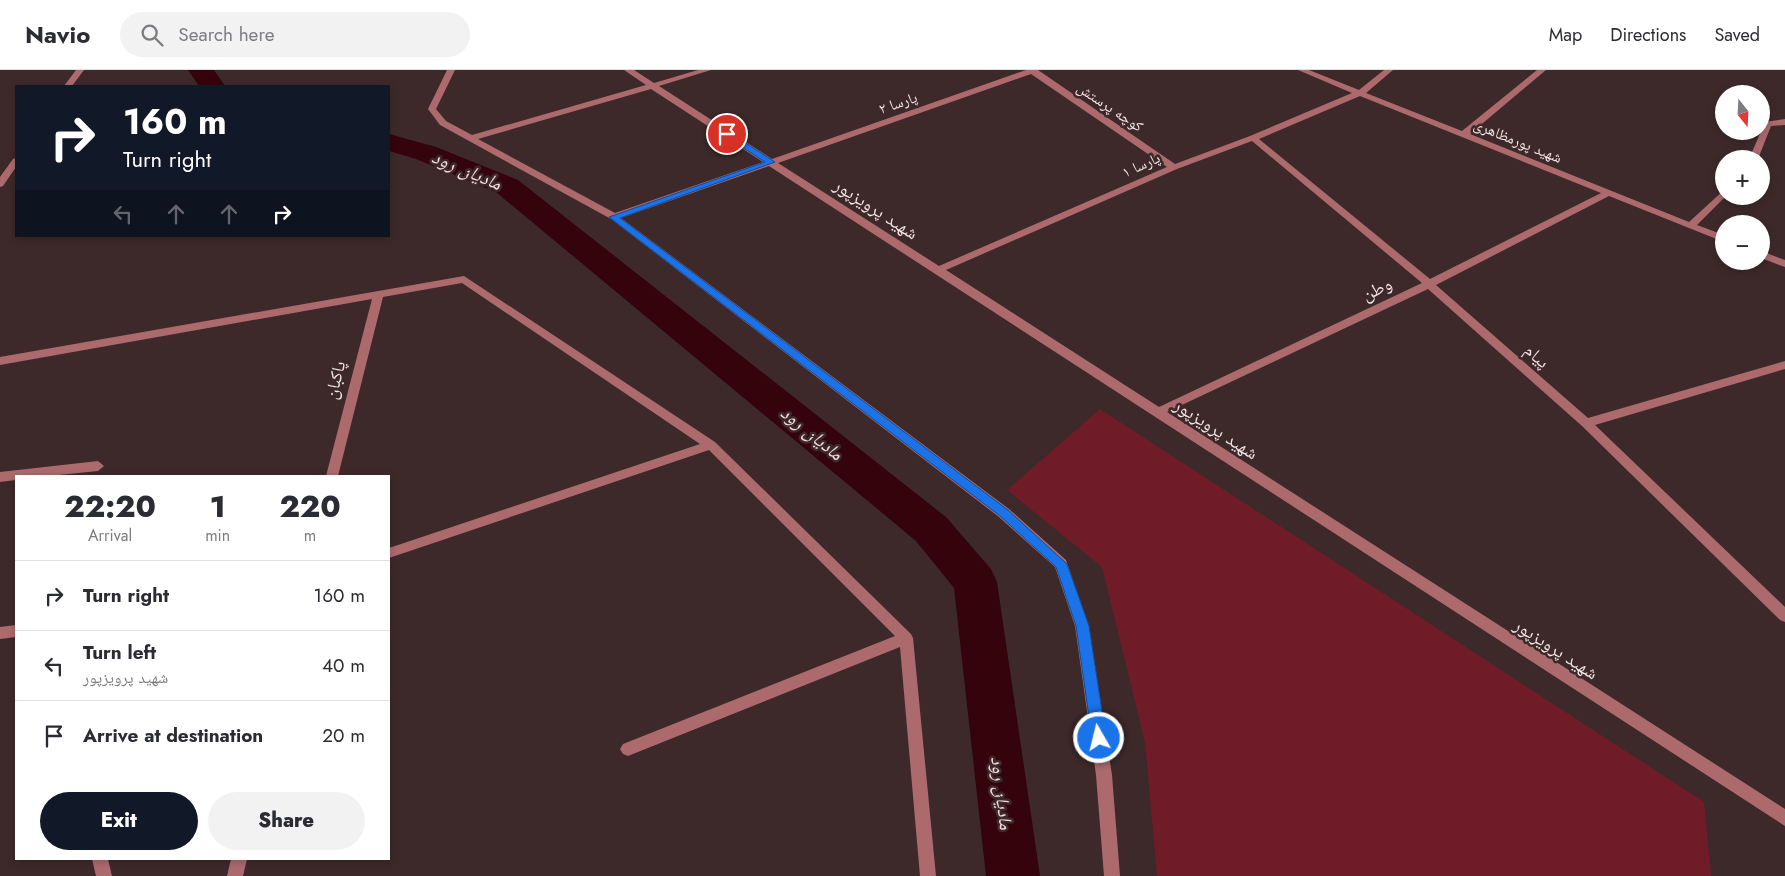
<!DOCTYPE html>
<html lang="en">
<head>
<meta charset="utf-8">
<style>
  :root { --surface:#fff; --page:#f2f2f3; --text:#2b2b33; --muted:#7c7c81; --line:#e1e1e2; --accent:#111827 }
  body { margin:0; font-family:Jost,"Noto Naskh Arabic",sans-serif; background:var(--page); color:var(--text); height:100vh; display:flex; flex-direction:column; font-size:19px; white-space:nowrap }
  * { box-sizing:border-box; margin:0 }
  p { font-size:16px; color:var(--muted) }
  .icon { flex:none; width:28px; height:28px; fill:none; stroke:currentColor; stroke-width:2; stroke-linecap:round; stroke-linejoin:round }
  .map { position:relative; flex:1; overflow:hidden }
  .drawer { position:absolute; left:15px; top:405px; width:375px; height:385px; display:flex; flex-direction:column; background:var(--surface); border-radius:0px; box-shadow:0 2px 8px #0003 }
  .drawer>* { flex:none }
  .top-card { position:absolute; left:15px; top:15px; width:375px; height:152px; border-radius:0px; box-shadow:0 2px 8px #0003; background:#111827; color:#fff; overflow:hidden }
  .needle { width:32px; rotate:162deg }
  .fabs { position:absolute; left:1715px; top:15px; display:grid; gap:10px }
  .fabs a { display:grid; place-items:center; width:55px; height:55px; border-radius:50%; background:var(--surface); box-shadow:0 2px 8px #0003; font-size:25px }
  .pin { position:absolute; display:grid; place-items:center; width:42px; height:42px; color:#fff; margin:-21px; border:2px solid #fff; border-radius:50%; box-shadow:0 1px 5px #0007 }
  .me { position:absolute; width:55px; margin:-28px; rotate:352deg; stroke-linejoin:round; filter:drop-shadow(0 0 4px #0008) }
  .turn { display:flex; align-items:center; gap:18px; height:105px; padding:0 25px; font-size:22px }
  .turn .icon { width:65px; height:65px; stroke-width:2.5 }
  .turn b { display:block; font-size:35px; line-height:42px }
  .lanes { display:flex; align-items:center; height:48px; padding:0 25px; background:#0003; justify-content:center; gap:25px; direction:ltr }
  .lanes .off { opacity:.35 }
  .eta { display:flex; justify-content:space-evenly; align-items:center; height:85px; text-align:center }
  .eta b { font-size:30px; font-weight:800; line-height:35px }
  .button { display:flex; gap:10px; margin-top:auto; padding:10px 25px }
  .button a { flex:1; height:58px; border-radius:30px; background:var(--accent); color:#fff; font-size:20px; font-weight:800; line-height:58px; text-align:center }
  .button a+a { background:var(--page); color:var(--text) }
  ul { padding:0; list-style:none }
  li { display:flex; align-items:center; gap:15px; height:70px; padding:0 25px; border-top:1px solid var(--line) }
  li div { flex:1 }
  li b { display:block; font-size:19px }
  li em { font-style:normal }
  header { display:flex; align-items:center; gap:30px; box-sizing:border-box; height:70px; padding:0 25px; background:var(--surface); border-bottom:1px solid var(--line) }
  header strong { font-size:24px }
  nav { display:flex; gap:28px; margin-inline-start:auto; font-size:18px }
  .search { width:350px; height:45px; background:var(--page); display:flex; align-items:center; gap:12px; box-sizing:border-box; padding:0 18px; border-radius:28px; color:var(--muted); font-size:19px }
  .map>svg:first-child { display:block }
  .green { fill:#6f1c28 }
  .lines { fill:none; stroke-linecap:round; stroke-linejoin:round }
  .canal { fill:#34030b; fill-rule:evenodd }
  .minor { fill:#ac6a6d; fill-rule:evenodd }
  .route { fill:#1a73e8; stroke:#114b97 }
  .labels { text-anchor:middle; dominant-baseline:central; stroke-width:5; stroke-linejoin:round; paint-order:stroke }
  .far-street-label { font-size:15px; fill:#f3e6e6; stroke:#3d292a }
  .street-label { font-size:18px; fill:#f3e6e6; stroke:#3d292a }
  .water-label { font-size:19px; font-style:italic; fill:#f6dada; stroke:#3d292a }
</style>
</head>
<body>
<header>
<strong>Navio</strong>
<div class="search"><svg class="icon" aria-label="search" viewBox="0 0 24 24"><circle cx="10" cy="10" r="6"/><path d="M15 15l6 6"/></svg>Search here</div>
<nav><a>Map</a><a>Directions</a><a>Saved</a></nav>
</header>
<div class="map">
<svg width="1785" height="806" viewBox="0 0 1785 806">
  <rect width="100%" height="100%" fill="#3d292a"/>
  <path class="green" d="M1100,339L1704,732L1711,806H1157L1145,672L1102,497L1007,420Z"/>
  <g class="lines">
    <path class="canal" d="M188,0H214L225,16H199Z
      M389,64L436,77L518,110L946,447L991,499L997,512L1040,806H986L954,518L916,471L496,122L416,89L389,81Z"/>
    <path class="minor" d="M76,0H84L72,16H64Z
      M447,0H455L436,39L446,51L472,65L646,15L624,0H634L654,13L698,0H711L659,16L772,89L1026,0H1038L1175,94L1250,66L1352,23L1298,0H1309L1359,20L1384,0H1393L1366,23L1462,61L1537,0H1546L1470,64L1689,152L1724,120V126H1726L1697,155L1724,165V172L1609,126L1436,215L1588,348L1785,291V299L1595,355L1785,537V552L1780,550L1582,356L1428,219L1167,342L1785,739V756L769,96L621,148L1009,439L1066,490L1089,556L1112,705L1120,806H1104L1096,705L1075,556L1055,497L999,447L611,149L440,55L428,39ZM1031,4L1167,97L939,196L778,93ZM651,19L763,92L615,143L478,69ZM1360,26L1601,123L1430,209L1259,69ZM1252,71L1422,213L1159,337L946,200L1177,99Z
      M1785,49V55L1771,56L1758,89H1749L1765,52Z
      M16,88V97L3,116L0,117V107L13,89Z
      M1761,181L1785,190V197L1761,188Z
      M464,206L715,372L911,564L913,568L936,806H920L900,577L628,686L623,684L620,679L623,674L895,566L709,380L389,488V478L700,374L462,213L383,227L338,406H326L372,229L0,295V287Z
      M98,391L104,396L98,401L49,406H16V410L0,412V402Z
      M16,555V567L0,569V557Z
      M92,789H108L112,806H96Z
      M231,789H247L243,806H227Z"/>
  </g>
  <path class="route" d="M727,61L775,92L620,148L1008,440L1067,494L1089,556L1106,668L1104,672L1099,674L1094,672L1092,668L1076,556L1056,497L1000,446L609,147L765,92L724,65L723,64Z"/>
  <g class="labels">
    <g class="far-street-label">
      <text transform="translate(898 33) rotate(-19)">پارسا ۲</text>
      <text transform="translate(1110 37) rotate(34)">کوچه پرستش</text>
      <text transform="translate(1518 71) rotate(22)">شهید پورمظاهری</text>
      <text transform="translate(1141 95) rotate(-24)">پارسا ۱</text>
    </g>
    <g class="street-label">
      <text transform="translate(876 139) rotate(33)">شهید پرویزپور</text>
      <text transform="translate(1377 219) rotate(-25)">وطن</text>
      <text transform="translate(1537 286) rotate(42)">پیام</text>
      <text transform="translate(335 310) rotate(-76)">پاکبان</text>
      <text transform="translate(1216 359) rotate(33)">شهید پرویزپور</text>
      <text transform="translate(1556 579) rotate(33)">شهید پرویزپور</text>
    </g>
    <g class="water-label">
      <text transform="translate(467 100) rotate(23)">مادیان رود</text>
      <text transform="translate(812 363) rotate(39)">مادیان رود</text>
      <text transform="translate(1002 723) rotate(83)">مادیان رود</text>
    </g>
  </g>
</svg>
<div class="fabs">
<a><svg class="needle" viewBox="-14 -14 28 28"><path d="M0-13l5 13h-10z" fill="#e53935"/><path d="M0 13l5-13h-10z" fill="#7c7c81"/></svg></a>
<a>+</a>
<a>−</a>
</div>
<div class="pin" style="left:727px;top:64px;background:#d93025"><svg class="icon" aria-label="arrive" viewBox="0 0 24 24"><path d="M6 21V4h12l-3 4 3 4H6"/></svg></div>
<svg class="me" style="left:1099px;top:668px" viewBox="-20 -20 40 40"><circle r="17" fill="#1a73e8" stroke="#fff" stroke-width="3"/><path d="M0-11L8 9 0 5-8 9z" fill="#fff"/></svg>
<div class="top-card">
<div class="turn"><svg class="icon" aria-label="right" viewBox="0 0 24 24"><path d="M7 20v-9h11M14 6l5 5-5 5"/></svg><div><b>160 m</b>Turn right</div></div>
<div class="lanes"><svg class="icon off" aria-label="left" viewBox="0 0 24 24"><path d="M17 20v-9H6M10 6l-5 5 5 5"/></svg><svg class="icon off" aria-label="ahead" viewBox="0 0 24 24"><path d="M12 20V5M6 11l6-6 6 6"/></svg><svg class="icon off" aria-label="ahead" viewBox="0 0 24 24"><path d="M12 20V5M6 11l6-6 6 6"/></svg><svg class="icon" aria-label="right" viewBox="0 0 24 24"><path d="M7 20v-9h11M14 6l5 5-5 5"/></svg></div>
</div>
<section class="drawer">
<div class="eta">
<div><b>22:20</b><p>Arrival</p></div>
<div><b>1</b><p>min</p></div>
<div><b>220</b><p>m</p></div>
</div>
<ul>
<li><svg class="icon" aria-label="right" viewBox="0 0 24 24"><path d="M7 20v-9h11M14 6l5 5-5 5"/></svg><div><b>Turn right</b></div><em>160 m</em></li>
<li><svg class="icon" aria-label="left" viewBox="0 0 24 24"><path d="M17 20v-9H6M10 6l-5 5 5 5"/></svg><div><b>Turn left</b><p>شهید پرویزپور</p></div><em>40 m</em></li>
<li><svg class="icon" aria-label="arrive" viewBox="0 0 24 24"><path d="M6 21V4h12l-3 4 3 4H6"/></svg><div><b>Arrive at destination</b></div><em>20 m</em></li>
</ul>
<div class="button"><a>Exit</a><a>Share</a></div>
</section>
</div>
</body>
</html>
